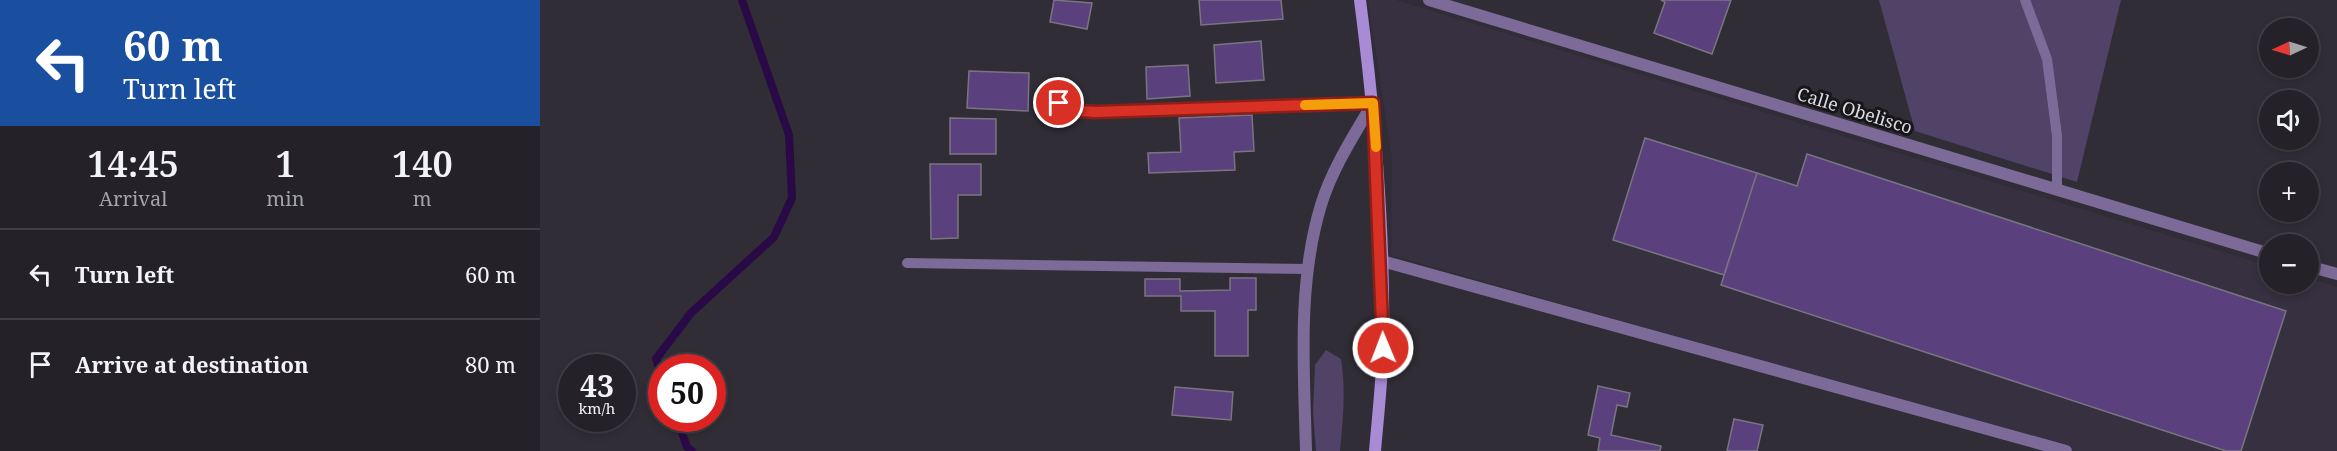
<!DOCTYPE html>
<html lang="en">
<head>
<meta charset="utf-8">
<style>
  :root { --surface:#242228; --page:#2c2a30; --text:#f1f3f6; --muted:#a3a4a8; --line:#413f45 }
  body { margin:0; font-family:"Noto Serif",serif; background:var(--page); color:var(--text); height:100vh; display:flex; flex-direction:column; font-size:22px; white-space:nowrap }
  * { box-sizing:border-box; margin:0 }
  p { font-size:20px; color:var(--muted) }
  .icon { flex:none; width:33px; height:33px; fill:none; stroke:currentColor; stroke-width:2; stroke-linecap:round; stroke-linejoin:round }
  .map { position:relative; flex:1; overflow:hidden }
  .side { display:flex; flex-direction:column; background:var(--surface); width:540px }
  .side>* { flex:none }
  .guide { background:#1a4fa0; color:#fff; overflow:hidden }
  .needle { width:39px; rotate:266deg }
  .controls { position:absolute; left:1719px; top:18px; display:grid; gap:12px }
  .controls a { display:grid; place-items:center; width:60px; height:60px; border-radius:50%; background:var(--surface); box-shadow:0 3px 9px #0003,0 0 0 2px var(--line); font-size:30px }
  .speed { position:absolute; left:18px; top:354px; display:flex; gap:12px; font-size:30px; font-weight:700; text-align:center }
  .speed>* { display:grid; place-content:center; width:78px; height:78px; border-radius:50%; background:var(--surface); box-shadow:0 3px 9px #0003,0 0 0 2px var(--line); line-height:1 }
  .speed small { font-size:15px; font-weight:400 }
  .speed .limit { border:9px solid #d22; background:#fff; color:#111 }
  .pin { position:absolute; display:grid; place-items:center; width:51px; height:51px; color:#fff; margin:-26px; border:3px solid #fff; border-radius:50%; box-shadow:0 2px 6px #0007 }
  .me { position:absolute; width:66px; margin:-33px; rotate:359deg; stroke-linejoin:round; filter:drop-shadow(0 0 4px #0008) }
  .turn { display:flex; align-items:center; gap:21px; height:126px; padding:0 24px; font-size:27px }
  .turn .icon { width:78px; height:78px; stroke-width:2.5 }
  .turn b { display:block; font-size:42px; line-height:51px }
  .eta { display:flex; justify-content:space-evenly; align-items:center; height:102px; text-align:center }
  .eta b { font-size:36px; font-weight:600; line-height:42px }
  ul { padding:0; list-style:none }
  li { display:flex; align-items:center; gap:18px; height:90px; padding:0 24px; border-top:2px solid var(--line) }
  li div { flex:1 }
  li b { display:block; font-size:22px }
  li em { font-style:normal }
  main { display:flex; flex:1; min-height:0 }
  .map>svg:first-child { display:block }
  .built { fill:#363040 }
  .green { fill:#514267 }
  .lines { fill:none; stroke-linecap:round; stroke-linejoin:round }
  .stream { stroke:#290a46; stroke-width:8 }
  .building { fill:#5b407e; stroke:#797580; stroke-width:1.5 }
  .service { stroke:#7c6a98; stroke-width:10 }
  .minor { stroke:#7c6a98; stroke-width:12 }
  .secondary { stroke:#a88ad5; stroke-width:12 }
  .route-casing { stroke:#8d1f18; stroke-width:15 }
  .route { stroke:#d93025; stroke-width:10 }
  .slow { stroke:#f59e0b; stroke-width:10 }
  .labels { text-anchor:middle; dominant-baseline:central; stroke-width:6; stroke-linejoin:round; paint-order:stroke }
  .street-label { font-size:18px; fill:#dedce2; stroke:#17161a }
</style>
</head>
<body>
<main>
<section class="side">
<div class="guide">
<div class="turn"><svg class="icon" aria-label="left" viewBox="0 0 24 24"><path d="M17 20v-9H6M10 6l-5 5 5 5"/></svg><div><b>60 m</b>Turn left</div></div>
</div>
<div class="eta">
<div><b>14:45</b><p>Arrival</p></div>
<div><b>1</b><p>min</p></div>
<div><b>140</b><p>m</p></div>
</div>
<ul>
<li><svg class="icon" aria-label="left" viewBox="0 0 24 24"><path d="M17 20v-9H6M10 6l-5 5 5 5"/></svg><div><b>Turn left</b></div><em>60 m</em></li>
<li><svg class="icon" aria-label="arrive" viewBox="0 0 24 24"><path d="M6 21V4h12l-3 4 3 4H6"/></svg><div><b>Arrive at destination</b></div><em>80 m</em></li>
</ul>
</section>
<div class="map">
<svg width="1797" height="451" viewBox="0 0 1797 451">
  <rect width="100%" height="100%" fill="#302d36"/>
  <path class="built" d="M828,0H856L1729,266L1730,284H1768L1769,278L1797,287V451H1537L851,255L852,159Z"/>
  <path class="green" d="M1339,0H1581L1537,182L1375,131Z
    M786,350L801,359C806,390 803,419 800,451H776L773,412L775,365Z"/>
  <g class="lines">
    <path class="stream" d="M122,374L116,359L151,313L234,237L252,198L249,135L202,0
      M137,418L147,447L152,451"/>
  </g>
  <path class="building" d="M514,0L552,3L547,29L510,22Z
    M659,0H741L743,19L661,25Z
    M1121,0H1191L1172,54L1114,33L1125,2Z
    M721,41L724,80L676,83L674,45Z
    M648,65L650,96L607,99L606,67Z
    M429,71L489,73L488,111L427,108Z
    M712,115L714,151L694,152L695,170L609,173L608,153L641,152L639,118Z
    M410,118L456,119V154H410Z
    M1105,138L1217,173L1184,275L1073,240Z
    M1267,154L1746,311L1701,451H1686L1181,285L1217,173L1257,186Z
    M390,164H441V195H418V238L391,239Z
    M690,278H716V310H708V356H675V311H641V296H605V279H640V291L690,290Z
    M1058,386L1090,393L1087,407L1077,405L1071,435L1121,446L1120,451H1058L1060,438L1048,435Z
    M635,387L693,392L691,420L632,415Z
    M1194,419L1223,425L1217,451H1187Z"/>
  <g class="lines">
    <path class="service" d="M1485,0L1507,59L1517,136V190
      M517,89L519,103L527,110L555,112L833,103
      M367,263L767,269"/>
    <path class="minor" d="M889,0L1730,254
      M842,261L1526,451
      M1768,266L1797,274
      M766,451C764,370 757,284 781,205C792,169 814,135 833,103"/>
    <path class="secondary" d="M820,0C835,115 845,231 843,346C842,381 838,416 835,451"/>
  </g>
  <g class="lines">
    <defs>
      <path id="route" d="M519,103L527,110L555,112L833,103L843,348"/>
    </defs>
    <use href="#route" class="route-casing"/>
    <use href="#route" class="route"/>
    <path class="slow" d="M765,105L833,103L836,147"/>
  </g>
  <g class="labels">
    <g class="street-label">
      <text transform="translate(1315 110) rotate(17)">Calle Obelisco</text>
    </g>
  </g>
</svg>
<div class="controls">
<a><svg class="needle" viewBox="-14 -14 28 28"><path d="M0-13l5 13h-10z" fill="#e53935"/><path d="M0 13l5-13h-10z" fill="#a3a4a8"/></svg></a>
<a><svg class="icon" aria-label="sound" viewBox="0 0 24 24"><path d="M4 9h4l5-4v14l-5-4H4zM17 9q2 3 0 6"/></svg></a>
<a>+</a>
<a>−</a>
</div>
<div class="speed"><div>43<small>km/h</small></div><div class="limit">50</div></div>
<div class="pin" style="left:519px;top:103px;background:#d93025"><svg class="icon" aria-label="arrive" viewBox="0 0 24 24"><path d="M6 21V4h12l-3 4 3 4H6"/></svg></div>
<svg class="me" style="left:843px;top:348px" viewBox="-20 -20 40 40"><circle r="17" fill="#d93025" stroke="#fff" stroke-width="3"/><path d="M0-11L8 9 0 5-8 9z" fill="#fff"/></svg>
</div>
</main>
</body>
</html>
